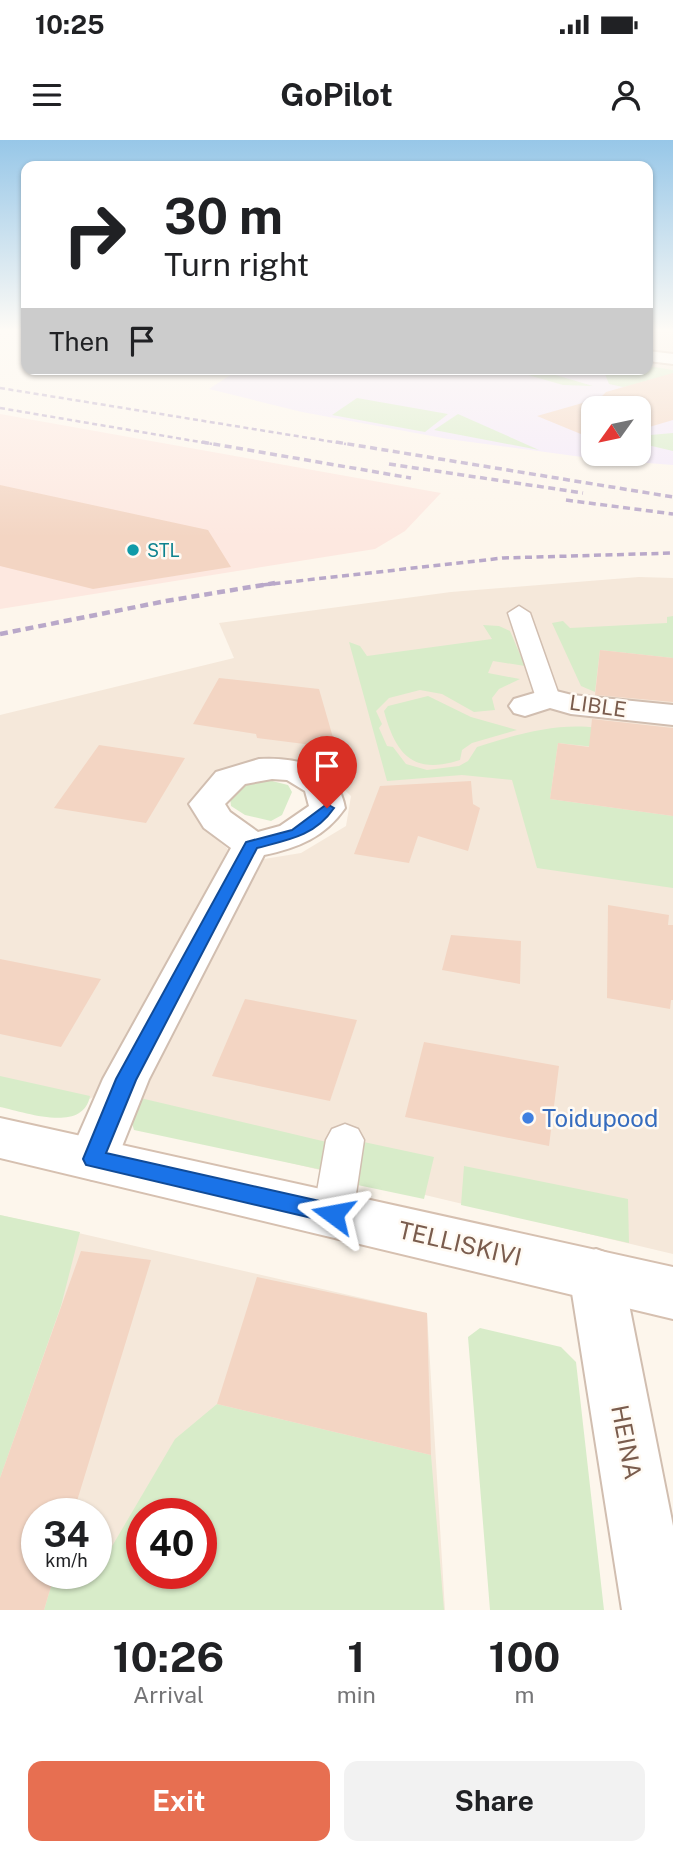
<!DOCTYPE html>
<html lang="en">
<head>
<meta charset="utf-8">
<style>
  :root { --surface:#fff; --page:#f2f2f2; --text:#202124; --muted:#757577; --accent:#e76f51 }
  body { margin:0; font-family:"Public Sans",sans-serif; background:var(--page); color:var(--text); height:100vh; display:flex; flex-direction:column; font-size:26px; white-space:nowrap }
  * { box-sizing:border-box; margin:0 }
  p { font-size:23px; color:var(--muted) }
  .icon { flex:none; width:38px; height:38px; fill:none; stroke:currentColor; stroke-width:2; stroke-linecap:round; stroke-linejoin:round }
  .map { position:relative; height:1470px; overflow:hidden }
  .panel { display:flex; flex-direction:column; background:var(--surface); flex:1 }
  .panel>* { flex:none }
  .hud { position:absolute; left:21px; top:21px; width:632px; height:214px; border-radius:14px; box-shadow:0 2px 5px #0004; background:#fff; color:var(--text); overflow:hidden }
  .needle { width:46px; rotate:237deg }
  .buttons { position:absolute; left:581px; top:256px; display:grid; gap:14px }
  .buttons a { display:grid; place-items:center; width:70px; height:70px; border-radius:14px; background:var(--surface); box-shadow:0 2px 5px #0004; font-size:35px }
  .speed { position:absolute; left:21px; top:1358px; display:flex; gap:14px; font-size:35px; font-weight:700; text-align:center }
  .speed>* { display:grid; place-content:center; width:91px; height:91px; border-radius:50%; background:var(--surface); box-shadow:0 2px 5px #0004; line-height:1 }
  .speed small { font-size:18px; font-weight:400 }
  .speed .limit { border:10px solid #d22; background:#fff; color:#111 }
  .pin { position:absolute; display:grid; place-items:center; width:60px; height:60px; color:#fff; margin:-72px -30px; border-radius:50% 50% 50% 0; rotate:-45deg; box-shadow:0 0 7px #0007 }
  .pin .icon { rotate:45deg }
  .me { position:absolute; width:77px; margin:-38px; rotate:283deg; stroke-linejoin:round; filter:drop-shadow(0 0 5px #0008) }
  .turn { display:flex; align-items:center; gap:24px; height:147px; padding:0 28px; font-size:32px }
  .turn .icon { width:91px; height:91px; stroke-width:2.5 }
  .turn b { display:block; font-size:49px; line-height:60px }
  .then { display:flex; align-items:center; height:66px; padding:0 28px; background:#0003; gap:14px; font-size:26px }
  .eta { display:flex; justify-content:space-evenly; align-items:center; height:119px; text-align:center }
  .eta b { font-size:42px; font-weight:700; line-height:49px }
  .button { display:flex; gap:14px; margin-top:auto; padding:14px 28px }
  .button a { flex:1; height:80px; border-radius:14px; background:var(--accent); color:#fff; font-size:28px; font-weight:700; line-height:80px; text-align:center }
  .button a+a { background:var(--page); color:var(--text) }
  .status { display:flex; justify-content:space-between; align-items:center; height:49px; padding:0 35px; background:var(--surface); direction:ltr }
  .status svg { height:19px; fill:currentColor }
  header { display:flex; justify-content:space-between; align-items:center; height:91px; padding:0 28px; background:var(--surface); font-size:32px; font-weight:700 }
  .map>svg:first-child { display:block }
  .residential { fill:#f5e8da; fill-rule:evenodd }
  .commercial { fill:#fde8e0 }
  .education { fill:#f3e8fa; fill-rule:evenodd }
  .green { fill:#d8ecc9; fill-rule:evenodd }
  .building { fill:#f3d5c3 }
  .lines { fill:none; stroke-linecap:round; stroke-linejoin:round }
  .lane-casing { stroke:#d1beb0; stroke-width:3 }
  .street-casing { stroke:#d1beb0; stroke-width:4 }
  .secondary-casing { stroke:#d6c0b0; stroke-width:4 }
  .lane { fill:#fff; fill-rule:evenodd }
  .street { fill:#fff; fill-rule:evenodd }
  .secondary { fill:#fff; fill-rule:evenodd }
  .rail-far2 { stroke:#b9a8c9; stroke-width:2.5; stroke-dasharray:5 3.5; stroke-linecap:butt }
  .rail-far1 { stroke:#b9a8c9; stroke-width:3.5; stroke-dasharray:7 4.5; stroke-linecap:butt }
  .rail { stroke:#b9a8c9; stroke-width:4.5; stroke-dasharray:8 5; stroke-linecap:butt }
  .route { fill:#1a73e8; stroke:#114b97; stroke-width:2 }
  .culture-dot { fill:#0f9aa8; stroke:#fffaf3; stroke-width:2.5 }
  .shop-dot { fill:#3f7fe0; stroke:#fffaf3; stroke-width:2.5 }
  .labels { text-anchor:middle; dominant-baseline:central; stroke-width:5; stroke-linejoin:round; paint-order:stroke }
  .far-culture-label { font-size:18px; fill:#0d838f; stroke:#fffaf3; text-anchor:start }
  .street-label { font-size:21px; fill:#7a5c4d; stroke:#fffaf3 }
  .near-shop-label { font-size:24px; fill:#366cbe; stroke:#fffaf3; text-anchor:start }
  .near-street-label { font-size:24px; fill:#7a5c4d; stroke:#fffaf3 }
</style>
</head>
<body>
<div class="status"><b>10:25</b><svg viewBox="0 0 49 12"><path d="M0 12V9h3v3zM5 12V6h3v6zM10 12V3h3v9zM15 12V0h3v12zM26 1h20v11H26zM47 4h2v5h-2z"/></svg></div>
<header><svg class="icon" aria-label="menu" viewBox="0 0 24 24"><path d="M4 6h16M4 12h16M4 18h16"/></svg>GoPilot<svg class="icon" aria-label="person" viewBox="0 0 24 24"><circle cx="12" cy="8" r="4"/><path d="M4 21q1-7 8-7t8 7"/></svg></header>
<div class="map">
<svg width="673" height="1470" viewBox="0 0 673 1470">
  <rect width="100%" height="100%" fill="#fdf6ec"/>
  <path class="residential" d="M648,191H673V230L648,227Z
    M639,437L673,438V1114L139,987L136,953L264,719L301,713L346,686L351,656L325,632L270,618L217,631L190,661L200,685L228,709L97,955L84,962L0,963V575L234,518L219,483L451,452Z
    M0,1075L427,1173L445,1470H0ZM37,1374H96V1433H37ZM142,1374H201V1433H142Z"/>
  <path class="commercial" d="M0,274L441,353L405,391L375,409L0,469Z"/>
  <path class="education" d="M247,229L673,230V325L597,319L448,299L302,272L209,249L235,232ZM593,268H639V313H593Z"/>
  <path class="green" d="M648,226L673,230V238L623,247L609,244L603,229H648Z
    M507,229H535L593,246L563,245Z
    M357,258L448,274L425,292L332,275Z
    M458,274L539,310L434,290Z
    M673,293V311L639,303V296Z
    M673,476V518L600,510L595,552L581,546L552,483L563,481L570,488L667,483V477Z
    M483,485L499,486L510,491L525,526L493,521L488,533L520,539L499,549L492,558L495,570L474,572L442,554L420,550L389,558L376,571L382,584L379,588L387,606L393,607L406,624L427,630L459,626L468,621L477,607C513,595 559,582 597,588L612,609L558,603L550,659L673,676V748L537,728L512,640L462,635L387,641L349,502L360,506L367,516L492,499Z
    M428,556L471,577L517,590L472,603L462,610L460,620C413,635 396,615 384,571L388,566Z
    M264,639L288,645L292,652L282,675L271,681L245,675L231,666L230,658L240,642Z
    M0,936L90,956C83,994 25,972 0,967Z
    M136,957L335,1004L332,1032L134,990L131,980Z
    M359,1001L434,1017L424,1059L348,1043Z
    M464,1026L628,1059L629,1103L461,1065Z
    M0,1075L80,1092L61,1166L0,1338Z
    M480,1188L561,1207L576,1222L604,1470H490L468,1197Z
    M217,1264L431,1315L444,1470H44L55,1433H96V1407L111,1408L175,1299ZM142,1374H201V1433H142Z"/>
  <path class="building" d="M673,233V280L639,290V268H593V299L537,276L600,258L606,252Z
    M0,345L208,390L231,427L93,449L0,426Z
    M600,510L673,518V562L595,555Z
    M219,538L319,549L336,608L257,598L256,594L193,584Z
    M592,579L673,588V676L550,659L558,603L589,607Z
    M99,605L185,618L146,683L54,668Z
    M471,641L473,664L480,668L468,711L418,696L409,723L354,714L380,646Z
    M608,765L669,775L668,785H673V860H671L670,869L607,858Z
    M451,795L521,801L520,844L442,830Z
    M0,819L101,839L61,907L0,894Z
    M245,859L357,880L330,961L212,936Z
    M424,902L559,926L549,1006L405,977Z
    M81,1111L151,1120L73,1374H37V1433H55L44,1470H0V1338Z
    M257,1137L427,1173L431,1315L217,1264Z"/>
  <g class="lines">
    <defs>
      <path id="lane" d="M519,466L530,473L560,558L557,563H539L536,558L508,473Z
        M345,984L358,989L364,1000L353,1074L347,1086L333,1092L319,1086L313,1074L326,1000L332,989Z"/>
      <path id="street" d="M548,549L572,555L673,565V585L571,574L550,568L525,576L514,573L509,566L514,559Z
        M259,619C297,617 338,626 345,668C325,697 298,708 264,715L149,939L111,1034L93,1040L75,1034L68,1019L103,939L231,708L204,688L189,664L216,632ZM272,639L287,640L305,651L309,666L280,686L258,692L230,672L225,664L245,644Z
        M596,1109L615,1116L623,1134L673,1386V1470H622L569,1134L577,1116Z"/>
      <path id="secondary" d="M648,211L673,214V224L648,221Z
        M0,978L673,1127V1179L0,1018Z"/>
    </defs>
    <use href="#lane" class="lane-casing"/>
    <use href="#street" class="street-casing"/>
    <use href="#secondary" class="secondary-casing"/>
    <use href="#lane" class="lane"/>
    <use href="#street" class="street"/>
    <use href="#secondary" class="secondary"/>
    <path class="rail-far2" d="M0,248L346,304
      M0,268L212,304"/>
    <path class="rail-far1" d="M202,302L411,338
      M336,302L673,357
      M389,324L583,353
      M566,360L673,374
      M262,445L503,418L673,413"/>
    <path class="rail" d="M0,494L166,461L275,443"/>
  </g>
  <linearGradient id="sky" x2="0" y2="1"><stop stop-color="#97c7e8"/><stop offset="0.48" stop-color="#fefbf6"/><stop offset="1" stop-color="#fefbf6" stop-opacity="0"/></linearGradient>
  <rect width="673" height="397" fill="url(#sky)"/>
  <path class="route" d="M327,664L334,668C315,696 288,700 257,708L136,940L106,1013L333,1064L340,1067L343,1074L340,1080L333,1083L86,1025L83,1019L116,939L246,702L292,690Z"/>
  <circle class="culture-dot" cx="133" cy="410" r="7"/>
  <circle class="shop-dot" cx="528" cy="978" r="7"/>
  <g class="labels">
    <g class="far-culture-label">
      <text x="147" y="410">STL</text>
    </g>
    <g class="street-label">
      <text transform="translate(598 566) rotate(8)">LIBLE</text>
    </g>
    <g class="near-shop-label">
      <text x="542" y="978">Toidupood</text>
    </g>
    <g class="near-street-label">
      <text transform="translate(460 1103) rotate(13)">TELLISKIVI</text>
      <text transform="translate(627 1302) rotate(79)">HEINA</text>
    </g>
  </g>
</svg>
<div class="buttons">
<a><svg class="needle" viewBox="-14 -14 28 28"><path d="M0-13l5 13h-10z" fill="#e53935"/><path d="M0 13l5-13h-10z" fill="#757577"/></svg></a>
</div>
<div class="speed"><div>34<small>km/h</small></div><div class="limit">40</div></div>
<div class="pin" style="left:327px;top:668px;background:#d93025"><svg class="icon" aria-label="arrive" viewBox="0 0 24 24"><path d="M6 21V4h12l-3 4 3 4H6"/></svg></div>
<svg class="me" style="left:333px;top:1074px" viewBox="-20 -20 40 40"><path d="M0-17L14 15 0 8-14 15z" fill="#1a73e8" stroke="#fff" stroke-width="4"/></svg>
<div class="hud">
<div class="turn"><svg class="icon" aria-label="right" viewBox="0 0 24 24"><path d="M7 20v-9h11M14 6l5 5-5 5"/></svg><div><b>30 m</b>Turn right</div></div>
<div class="then">Then<svg class="icon" aria-label="arrive" viewBox="0 0 24 24"><path d="M6 21V4h12l-3 4 3 4H6"/></svg></div>
</div>
</div>
<section class="panel">
<div class="eta">
<div><b>10:26</b><p>Arrival</p></div>
<div><b>1</b><p>min</p></div>
<div><b>100</b><p>m</p></div>
</div>
<div class="button"><a>Exit</a><a>Share</a></div>
</section>
</body>
</html>
